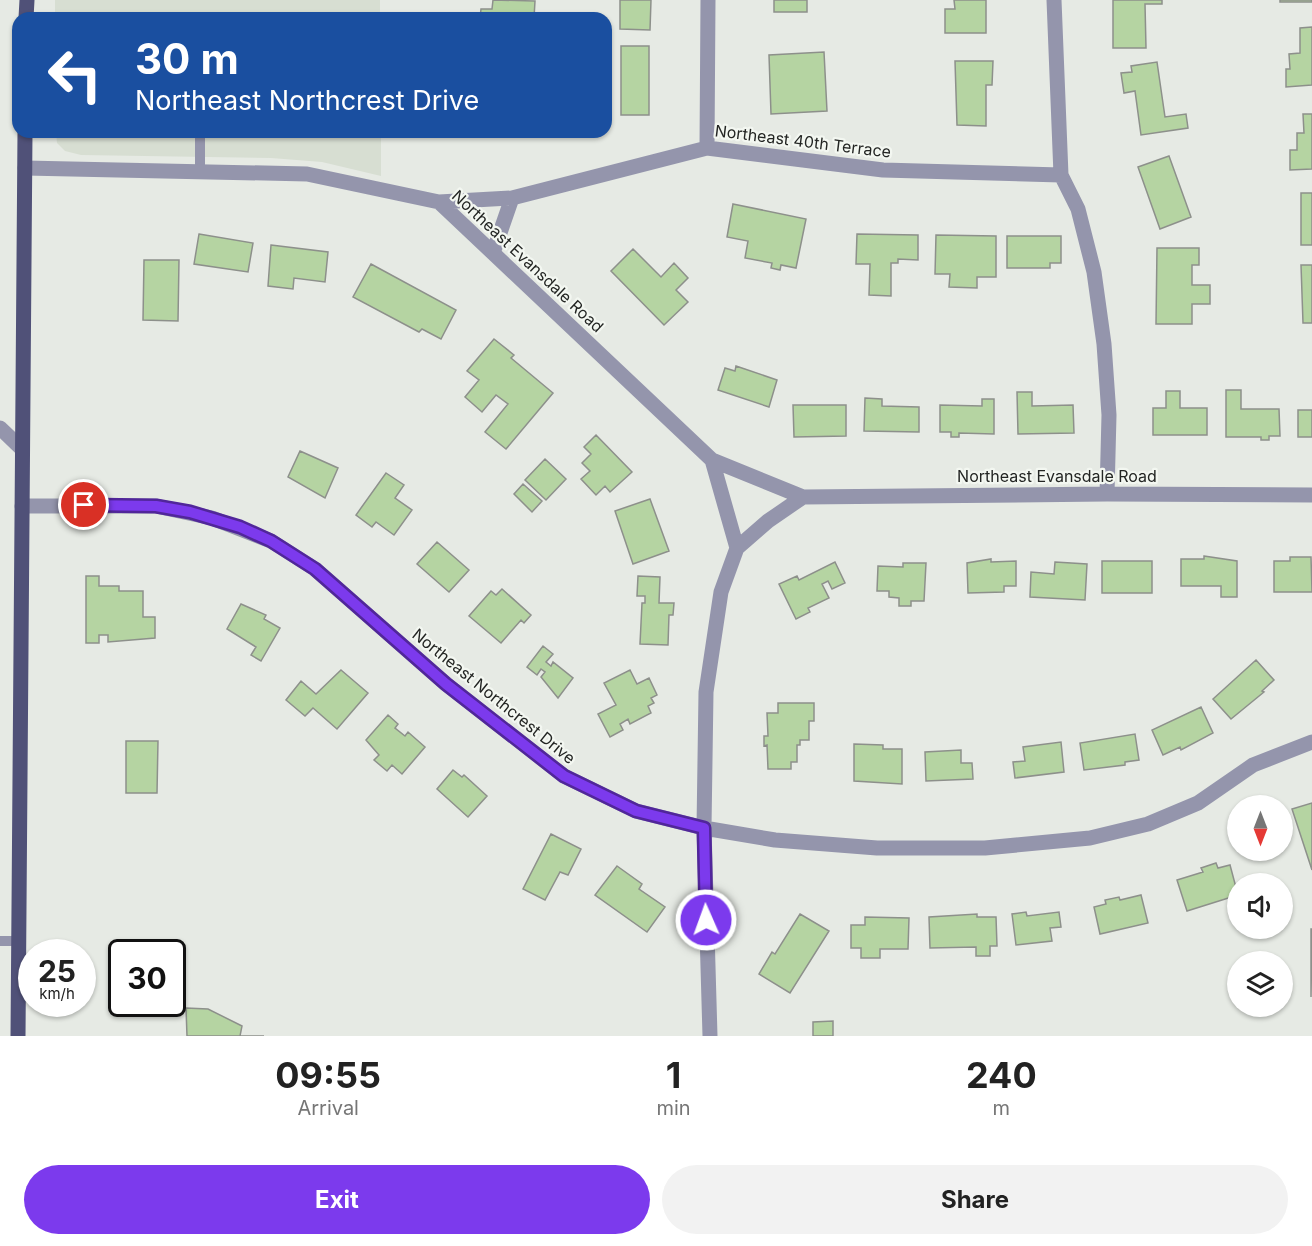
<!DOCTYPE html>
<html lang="en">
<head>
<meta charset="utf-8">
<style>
  :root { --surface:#fff; --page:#f2f2f2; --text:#222; --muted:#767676; --accent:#7c3aed }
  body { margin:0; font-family:Inter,sans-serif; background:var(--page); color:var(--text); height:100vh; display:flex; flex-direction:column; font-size:22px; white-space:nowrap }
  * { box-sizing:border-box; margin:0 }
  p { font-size:20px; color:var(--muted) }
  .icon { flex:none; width:33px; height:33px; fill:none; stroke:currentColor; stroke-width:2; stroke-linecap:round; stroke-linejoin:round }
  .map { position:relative; height:1036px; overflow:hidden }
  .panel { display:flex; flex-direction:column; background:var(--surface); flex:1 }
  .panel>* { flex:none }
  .hud { position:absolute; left:12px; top:12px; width:600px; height:126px; border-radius:18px; box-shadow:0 2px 4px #0004; background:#1a4fa0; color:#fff; overflow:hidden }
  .needle { width:39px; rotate:180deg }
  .fabs { position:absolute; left:1227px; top:795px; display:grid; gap:12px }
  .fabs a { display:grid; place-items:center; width:66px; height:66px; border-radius:50%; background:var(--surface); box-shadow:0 2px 4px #0004; font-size:30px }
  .speed { position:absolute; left:18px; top:939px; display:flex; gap:12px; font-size:30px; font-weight:700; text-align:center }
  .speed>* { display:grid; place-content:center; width:78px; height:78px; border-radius:50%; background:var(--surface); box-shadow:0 2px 4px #0004; line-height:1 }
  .speed small { font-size:15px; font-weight:400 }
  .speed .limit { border:3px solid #111; border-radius:9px; background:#fff; color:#111 }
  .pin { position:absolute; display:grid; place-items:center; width:51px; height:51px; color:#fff; margin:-26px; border:3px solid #fff; border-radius:50%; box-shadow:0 2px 6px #0007 }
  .me { position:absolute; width:66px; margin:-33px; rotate:358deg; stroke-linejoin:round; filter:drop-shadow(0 0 4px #0008) }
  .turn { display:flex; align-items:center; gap:21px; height:126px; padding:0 24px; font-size:27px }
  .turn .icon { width:78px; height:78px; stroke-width:2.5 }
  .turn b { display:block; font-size:42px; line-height:51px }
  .eta { display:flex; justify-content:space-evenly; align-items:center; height:102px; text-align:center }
  .eta b { font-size:36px; font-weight:700; line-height:42px }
  .primary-button { display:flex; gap:12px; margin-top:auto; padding:12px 24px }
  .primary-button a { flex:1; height:69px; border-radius:36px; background:var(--accent); color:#fff; font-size:24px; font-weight:700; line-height:69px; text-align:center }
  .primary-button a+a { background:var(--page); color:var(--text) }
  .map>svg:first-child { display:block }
  .built { fill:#d7ded2 }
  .building { fill:#b5d4a2; stroke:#8d908b; stroke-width:1.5 }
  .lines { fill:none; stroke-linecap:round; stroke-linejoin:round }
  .service { stroke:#9495ac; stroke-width:10 }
  .minor { stroke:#9495ac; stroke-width:15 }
  .primary { stroke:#505178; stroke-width:15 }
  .route-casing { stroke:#51269a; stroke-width:15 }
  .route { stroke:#7c3aed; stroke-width:10 }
  .labels { text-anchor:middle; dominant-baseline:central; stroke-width:4.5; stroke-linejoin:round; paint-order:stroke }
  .street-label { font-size:16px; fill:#232523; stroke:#f3f7f1 }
</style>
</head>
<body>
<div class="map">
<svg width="1312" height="1036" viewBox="0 0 1312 1036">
  <rect width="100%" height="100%" fill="#e6eae4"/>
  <path class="built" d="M55,0H380V18H55Z
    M56,132H381V176L322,162L271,158L81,155L65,151L57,143Z"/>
  <path class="building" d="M493,0L535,1L534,18H480L481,9H492Z
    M620,0H651L650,30L620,29Z
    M774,0H807V12H774Z
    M954,0H986V33H945V9H955Z
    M1113,0H1162V4H1145L1146,48H1113Z
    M1280,0H1312V2H1280Z
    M1312,27V85L1286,87V69H1290L1289,54L1300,53V28Z
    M621,46H649V115H621Z
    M824,52L827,111L771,114L769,55Z
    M955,61H993L992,85H986V126L957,125Z
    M1157,62L1165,117L1186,114L1188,128L1141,135L1135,91L1124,93L1121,73L1132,72L1131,66Z
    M1303,114H1312V169L1290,170V150H1297V133H1304Z
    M1169,156L1191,217L1160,229L1138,167Z
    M1301,193H1312V245H1301Z
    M733,204L806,219L796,268L781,265L780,270L771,268L772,263L745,258L748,241L727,237Z
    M199,234L253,243L248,272L194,264Z
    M857,234L918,235V260L898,259V263H891V296L869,295L870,264H856Z
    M936,235L996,236V277H977V288L949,287L950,274H935Z
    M1007,236H1061V263H1050V268H1007Z
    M271,245L328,252L325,282L294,278L293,289L268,286Z
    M1157,248H1199V265H1192V285H1210V304H1192V324H1156Z
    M633,249L661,277L674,263L688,278L676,290L688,302L664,325L611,271Z
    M144,260H179L178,321L143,320Z
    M371,264L456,310L441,339L422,329L419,332L353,297Z
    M1301,265H1312V323H1303Z
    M494,339L514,355L511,358L553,393L506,449L485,432L508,404L496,395L482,412L465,397L479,380L467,371Z
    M736,366L777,380L769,407L718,390L725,368L735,371Z
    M1226,390H1241V409H1279L1280,436H1269V440H1261V437H1226Z
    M1166,391H1180V408H1207V435H1153V408H1166Z
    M1017,392H1032V406L1073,405L1074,433L1018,434Z
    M865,398L882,399V406L919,407V432L864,431Z
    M982,399H994V434L959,433V437H951V432H940V405L982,406Z
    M793,405H846V436L794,437Z
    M1298,410H1312V437H1298Z
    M596,435L632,472L610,492L605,486L596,495L581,479L590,471L582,463L591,454L584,447Z
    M300,451L338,468L325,498L288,477Z
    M545,459L566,479L546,500L525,480Z
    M386,473L404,485L395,498L412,510L394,535L376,522L372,527L356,515Z
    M523,484L542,501L532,512L514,494Z
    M650,499L669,551L633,564L615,511Z
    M437,542L469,570L449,592L417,564Z
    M1204,556L1237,561V597H1221V586H1181V559H1204Z
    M1290,557H1311L1312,592H1274V561H1290Z
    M991,559V562L1016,561V586H1004V592L968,593L967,563Z
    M1102,561H1152V593H1102Z
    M835,562L845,583L832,589L828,581L822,584L829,598L808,608L810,612L796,619L779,584L797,576L799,580Z
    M1055,562L1087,564L1085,600L1030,597L1031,572L1054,574Z
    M903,563H926L924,601H911V606H899V598L889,597V591H877L878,566L903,567Z
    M86,576H99V586H119V591H143V617H155V638L108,642V635H99V643H86Z
    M638,576L660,577L659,603H674L673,615H669L668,645L640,644L642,603H645V596H637Z
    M502,589L531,615L524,623L521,620L501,643L469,616L491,591L496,595Z
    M241,604L266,615L264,619L280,628L261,661L251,655L256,647L227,629Z
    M543,646L553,654L546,662L551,666L553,662L573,678L558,698L541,677L545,672L541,669L537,675L527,667Z
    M1256,660L1274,680L1262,691L1264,692L1231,719L1213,699Z
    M341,670L368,693L337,729L313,708L305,716L286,700L301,681L316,694Z
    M630,670L637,684L649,678L657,695L651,698L654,703L648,706L651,713L630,724L628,719L620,724L623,730L610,737L598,714L616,705L604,683Z
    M778,703H814V721H809V740H800V745H797V762H791V769H768L767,745L764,746V736H768L767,713H778Z
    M1201,707L1213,733L1181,750L1180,747L1163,755L1152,730Z
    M388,715L398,724L395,728L405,736L408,732L425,747L402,774L392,765L387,771L374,760L379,755L366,740Z
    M1135,734L1139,760L1125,762V765L1084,770L1080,743Z
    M126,741H158L157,793H126Z
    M1061,742L1064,772L1015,778L1013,762L1025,761L1023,747Z
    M854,744L883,745V749H902V784L854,781Z
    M961,750V763H972L973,779L926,781L925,752Z
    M453,770L462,777L464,775L487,796L468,817L437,789Z
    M1312,803V870L1292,809Z
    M551,834L581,849L568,875L560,872L545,900L523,889Z
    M1216,863L1218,868L1230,865L1238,895L1187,911L1177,880L1203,872L1201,868Z
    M617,866L642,884L639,889L665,907L647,932L595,895Z
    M1141,895L1148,923L1100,934L1094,907L1106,904L1105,900L1119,897L1120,900Z
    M1026,912L1027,916L1059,912L1061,927L1050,928L1052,941L1016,945L1012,914Z
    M800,914L829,931L790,993L759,974L772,952L775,954Z
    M977,914V917H996L997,946H990V956H976V947L930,948L929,917Z
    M865,917L909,918L908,949H880V958H861V948H851V925H865Z
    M1311,929H1312L1311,997Z
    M186,1008L208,1009L242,1026L240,1036H264H187Z
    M833,1021V1036H813V1022Z"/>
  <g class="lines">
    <path class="service" d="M200,170V132
      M0,941H19"/>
    <path class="minor" d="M1054,0L1061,175L1078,209L1094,272L1104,344L1109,415L1107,494
      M707,148L708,0
      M25,168L307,174L439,202L712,460L803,497L1107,494L1312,495
      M439,202L512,198L707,148L883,170L1061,175
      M493,253L512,198
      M0,428L22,449
      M22,506H156L212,518L271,541L315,569L446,684L564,776L636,811L704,828L775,840L877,848H985L1090,838L1148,824L1198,803L1253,765L1312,742
      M737,548L768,521L803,497
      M710,1036L704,828L706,692L721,592L737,548L712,460"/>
    <path class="primary" d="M26,18L27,0
      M18,1036L25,132"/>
  </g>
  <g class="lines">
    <defs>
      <path id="route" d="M84,505L156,506L190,512L240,527L271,541L315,569L446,684L564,776L636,811L704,828L706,920"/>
    </defs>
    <use href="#route" class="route-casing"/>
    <use href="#route" class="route"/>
  </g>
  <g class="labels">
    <g class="street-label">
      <text transform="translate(803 141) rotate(7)">Northeast 40th Terrace</text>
      <text transform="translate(528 261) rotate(43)">Northeast Evansdale Road</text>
      <text x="1057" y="476">Northeast Evansdale Road</text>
      <text transform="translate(494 696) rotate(39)">Northeast Northcrest Drive</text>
    </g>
  </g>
</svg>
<div class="fabs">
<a><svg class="needle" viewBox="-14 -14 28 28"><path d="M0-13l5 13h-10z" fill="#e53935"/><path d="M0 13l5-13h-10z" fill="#767676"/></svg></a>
<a><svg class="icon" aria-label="sound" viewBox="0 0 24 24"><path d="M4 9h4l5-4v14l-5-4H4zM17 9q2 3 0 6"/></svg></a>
<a><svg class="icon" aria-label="layers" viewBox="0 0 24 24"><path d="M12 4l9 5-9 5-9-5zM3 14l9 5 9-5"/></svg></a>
</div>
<div class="speed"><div>25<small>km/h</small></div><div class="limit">30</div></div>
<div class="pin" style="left:84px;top:505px;background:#d93025"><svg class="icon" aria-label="arrive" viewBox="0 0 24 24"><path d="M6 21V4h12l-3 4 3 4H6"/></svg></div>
<svg class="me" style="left:706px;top:920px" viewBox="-20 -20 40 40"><circle r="17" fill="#7c3aed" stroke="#fff" stroke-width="3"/><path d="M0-11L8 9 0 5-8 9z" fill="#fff"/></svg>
<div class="hud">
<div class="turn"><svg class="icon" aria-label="left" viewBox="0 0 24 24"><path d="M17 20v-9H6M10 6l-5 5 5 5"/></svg><div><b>30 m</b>Northeast Northcrest Drive</div></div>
</div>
</div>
<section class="panel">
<div class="eta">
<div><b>09:55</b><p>Arrival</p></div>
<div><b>1</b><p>min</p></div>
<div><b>240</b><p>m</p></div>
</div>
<div class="primary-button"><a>Exit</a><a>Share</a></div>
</section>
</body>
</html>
